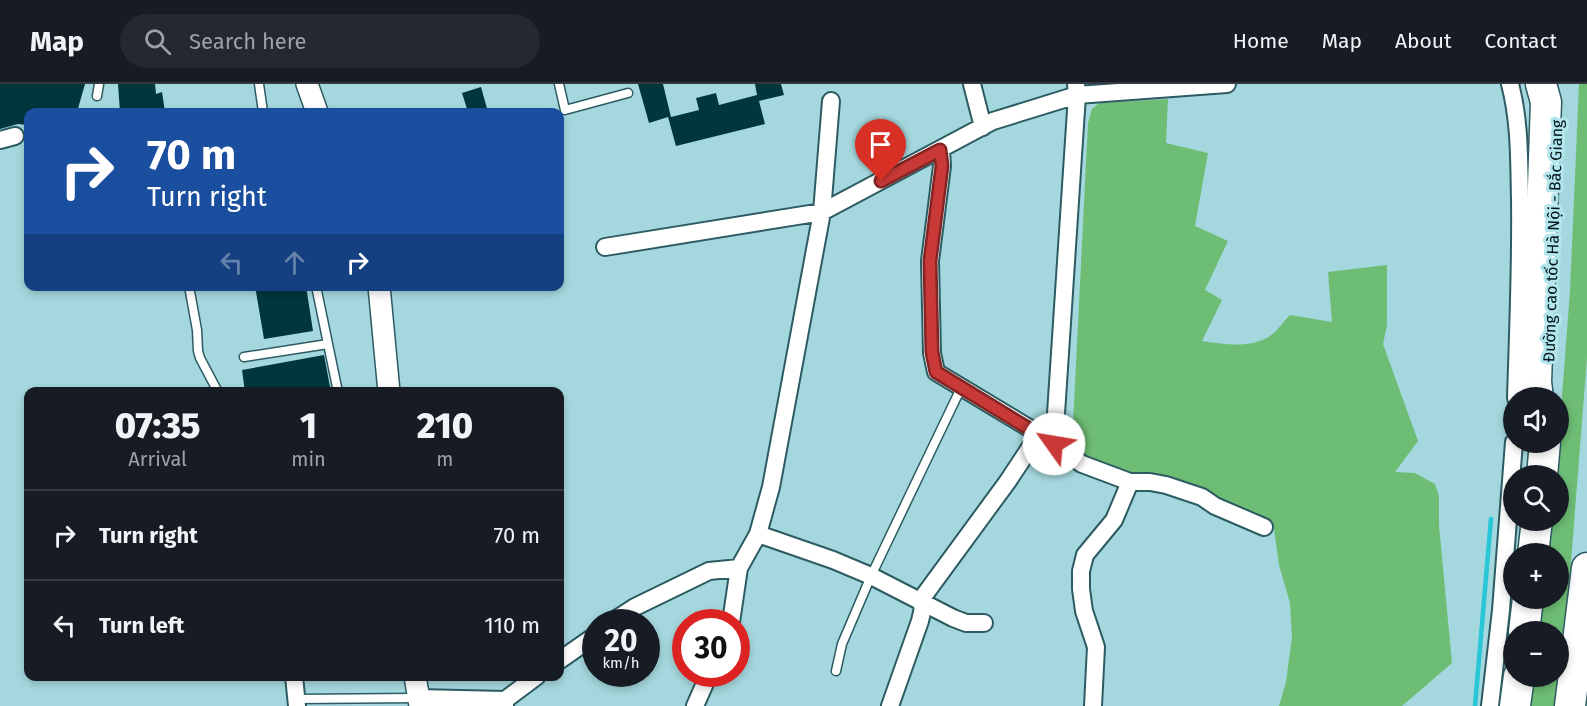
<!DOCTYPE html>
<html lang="en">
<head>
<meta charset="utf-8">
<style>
  :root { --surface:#171b24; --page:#242831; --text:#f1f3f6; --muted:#9ea1a6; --line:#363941 }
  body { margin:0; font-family:"Fira Sans",sans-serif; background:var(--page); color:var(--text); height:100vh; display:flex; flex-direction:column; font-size:22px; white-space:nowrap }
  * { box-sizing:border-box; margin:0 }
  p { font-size:20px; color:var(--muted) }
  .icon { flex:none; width:33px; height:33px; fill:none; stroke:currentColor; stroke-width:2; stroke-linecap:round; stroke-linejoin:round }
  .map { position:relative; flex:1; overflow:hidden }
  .drawer { position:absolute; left:24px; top:303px; width:540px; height:294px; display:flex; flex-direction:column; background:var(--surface); border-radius:12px; box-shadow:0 3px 9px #0003 }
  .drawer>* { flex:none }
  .banner { position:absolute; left:24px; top:24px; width:540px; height:183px; border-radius:12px; box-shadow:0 3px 9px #0003; background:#1a4fa0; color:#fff; overflow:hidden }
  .controls { position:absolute; left:1503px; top:303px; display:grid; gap:12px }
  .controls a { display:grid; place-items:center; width:66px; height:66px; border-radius:50%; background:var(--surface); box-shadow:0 3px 9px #0003; font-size:30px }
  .speed { position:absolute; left:582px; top:525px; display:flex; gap:12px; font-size:30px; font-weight:700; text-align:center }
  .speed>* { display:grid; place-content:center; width:78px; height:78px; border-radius:50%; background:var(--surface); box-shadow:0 3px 9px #0003; line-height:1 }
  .speed small { font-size:15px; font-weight:400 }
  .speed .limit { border:9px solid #d22; background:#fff; color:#111 }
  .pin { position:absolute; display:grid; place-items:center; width:51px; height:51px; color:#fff; margin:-62px -26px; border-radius:50% 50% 50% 0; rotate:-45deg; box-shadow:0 0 6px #0007 }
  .pin .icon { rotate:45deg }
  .me { position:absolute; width:66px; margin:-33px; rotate:302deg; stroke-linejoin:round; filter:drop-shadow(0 0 4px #0008) }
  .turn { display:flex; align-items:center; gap:21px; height:126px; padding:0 24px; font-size:27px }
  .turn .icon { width:78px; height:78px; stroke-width:2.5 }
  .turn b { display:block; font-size:42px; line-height:51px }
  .lanes { display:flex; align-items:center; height:57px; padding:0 24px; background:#0003; justify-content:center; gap:30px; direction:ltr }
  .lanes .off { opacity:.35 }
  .eta { display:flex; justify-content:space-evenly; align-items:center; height:102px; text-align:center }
  .eta b { font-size:36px; font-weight:800; line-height:42px }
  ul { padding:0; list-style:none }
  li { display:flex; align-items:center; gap:18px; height:90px; padding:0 24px; border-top:2px solid var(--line) }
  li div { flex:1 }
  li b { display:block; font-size:22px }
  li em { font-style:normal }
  header { display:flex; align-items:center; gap:36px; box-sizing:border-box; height:84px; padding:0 30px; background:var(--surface); border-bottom:2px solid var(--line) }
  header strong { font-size:28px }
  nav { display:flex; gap:33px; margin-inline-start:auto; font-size:21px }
  .search { width:420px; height:54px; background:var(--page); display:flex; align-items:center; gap:15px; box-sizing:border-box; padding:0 21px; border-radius:33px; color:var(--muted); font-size:22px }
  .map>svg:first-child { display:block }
  .green { fill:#6ebd75 }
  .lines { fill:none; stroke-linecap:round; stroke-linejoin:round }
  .stream { stroke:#28c6d6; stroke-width:4.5 }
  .building { fill:#00373d }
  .service-casing { stroke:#2c5c62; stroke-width:11 }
  .minor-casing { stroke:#2c5c62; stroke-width:20 }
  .tertiary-casing { stroke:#2c5c62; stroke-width:24 }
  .motorway-casing { stroke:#2c5c62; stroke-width:33 }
  .service { stroke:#fff; stroke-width:8 }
  .minor { stroke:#fff; stroke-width:16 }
  .tertiary { stroke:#fff; stroke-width:21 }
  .motorway { stroke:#fff; stroke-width:30 }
  .route-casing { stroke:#822524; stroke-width:15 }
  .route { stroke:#c83937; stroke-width:10 }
  .labels { text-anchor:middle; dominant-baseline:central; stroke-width:6; stroke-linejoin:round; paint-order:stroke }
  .street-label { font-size:16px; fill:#031517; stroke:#b2e5ec }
</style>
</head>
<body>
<header>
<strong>Map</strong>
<div class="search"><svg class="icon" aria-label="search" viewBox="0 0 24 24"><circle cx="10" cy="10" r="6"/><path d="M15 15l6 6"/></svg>Search here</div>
<nav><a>Home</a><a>Map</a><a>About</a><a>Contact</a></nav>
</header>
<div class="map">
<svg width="1587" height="622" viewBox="0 0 1587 622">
  <rect width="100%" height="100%" fill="#a5d8de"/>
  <path class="green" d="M1579,0H1587V274L1570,491L1559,584L1558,548H1540L1544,515L1558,514V470L1549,469L1552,437L1558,436V392L1556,391L1570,207Z
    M1168,15L1166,59L1208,69L1195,142L1228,157L1205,206L1222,216L1202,257C1223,260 1250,265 1270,252C1277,247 1284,237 1290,231L1332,238L1328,188L1387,181V241L1383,260L1418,357L1395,388L1415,389L1435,400L1439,412V441L1452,579L1402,622H1279L1286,598L1292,553L1290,519L1279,481L1274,445L1244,429L1130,393L1076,367L1073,340L1088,39L1092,25L1099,19Z
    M1534,593H1558L1554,622H1531Z"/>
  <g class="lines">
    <path class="stream" d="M1475,622L1491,435"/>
  </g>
  <path class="building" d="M0,0H85L77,28H28V41L18,40L0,45Z
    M118,0H155L156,10L162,8L165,28H120Z
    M638,0H663L671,33L699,26L696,14L716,9L719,21L757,11L755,0H781L784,11L759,17L758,13L765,40L676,62L668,33L649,39Z
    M481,3L488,28H468L462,9Z
    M255,202H306L313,247L264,255Z
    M324,271L331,308H245L242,286Z"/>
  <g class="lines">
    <defs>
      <path id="service" d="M259,0L263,28
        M559,0L565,26L628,9
        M97,12L99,0
        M189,202L197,246L198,267L200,274L218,308
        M316,202L338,308
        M244,273L328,260
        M836,587L842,560L871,492L961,304
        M296,615L417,614"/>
      <path id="minor" d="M972,0L983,43
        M1076,0L1077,11L1227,0
        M1510,0C1520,38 1519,76 1520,115C1521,181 1518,247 1516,314
        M0,56L15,52
        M941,66L942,82L930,177L932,269L936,288L1039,350L1082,380L1130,398
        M605,163L822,128L831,17
        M758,450L833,476L871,492L953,534L966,539H984
        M920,517L1008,397L1039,350
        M612,538L635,523L709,487L739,484L758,450L771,403L822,128L993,37L1077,11L1054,360
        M731,538L739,484
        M560,576L596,551
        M294,592L297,622
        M418,614L505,616
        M505,622V616L537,592
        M695,622L709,590
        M890,622L920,537L923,524L920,517
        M1093,622L1096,563L1084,527L1081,505V487L1085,471L1114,436L1130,398H1150L1166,401L1202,413L1215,422L1264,443
        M1490,622L1501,526L1514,358"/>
      <path id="tertiary" d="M307,0L317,28
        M379,202L389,308
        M415,592L420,622"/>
      <path id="motorway" d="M1538,314L1536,298L1546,18L1541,0
        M1542,392L1545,358
        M1533,470L1537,436
        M1524,548L1528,514
        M1515,622L1519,592
        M1570,622L1587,484"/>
    </defs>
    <use href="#service" class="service-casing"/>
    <use href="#minor" class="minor-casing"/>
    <use href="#tertiary" class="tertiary-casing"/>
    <use href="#motorway" class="motorway-casing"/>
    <use href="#service" class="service"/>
    <use href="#minor" class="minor"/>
    <use href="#tertiary" class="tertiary"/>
    <use href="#motorway" class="motorway"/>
  </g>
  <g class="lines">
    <defs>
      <path id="route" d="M881,97L940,66L942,82L930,177L932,268L936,288L1054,360"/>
    </defs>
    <use href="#route" class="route-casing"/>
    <use href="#route" class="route"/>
  </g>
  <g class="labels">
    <g class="street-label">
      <text transform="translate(1553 157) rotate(-88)">Đường cao tốc Hà Nội - Bắc Giang</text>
    </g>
  </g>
</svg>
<div class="controls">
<a><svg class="icon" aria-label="sound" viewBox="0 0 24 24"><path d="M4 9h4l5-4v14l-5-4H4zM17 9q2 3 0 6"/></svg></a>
<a><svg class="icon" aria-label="search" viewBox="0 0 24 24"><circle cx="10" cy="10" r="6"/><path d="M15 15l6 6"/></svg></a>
<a>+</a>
<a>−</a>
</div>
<div class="speed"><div>20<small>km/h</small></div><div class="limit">30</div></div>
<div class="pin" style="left:881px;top:97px;background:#d93025"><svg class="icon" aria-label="arrive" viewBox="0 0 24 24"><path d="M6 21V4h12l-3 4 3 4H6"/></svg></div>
<svg class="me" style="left:1054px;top:360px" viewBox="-20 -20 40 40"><circle r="19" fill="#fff"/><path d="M0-13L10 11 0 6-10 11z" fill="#c83937"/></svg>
<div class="banner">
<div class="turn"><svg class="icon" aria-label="right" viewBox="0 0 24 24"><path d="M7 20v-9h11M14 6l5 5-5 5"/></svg><div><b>70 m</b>Turn right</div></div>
<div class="lanes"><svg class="icon off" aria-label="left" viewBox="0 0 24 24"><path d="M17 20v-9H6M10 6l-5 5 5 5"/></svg><svg class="icon off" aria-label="ahead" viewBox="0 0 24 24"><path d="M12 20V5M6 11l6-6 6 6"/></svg><svg class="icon" aria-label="right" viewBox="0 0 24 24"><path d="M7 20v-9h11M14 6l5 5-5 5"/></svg></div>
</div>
<section class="drawer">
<div class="eta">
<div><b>07:35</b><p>Arrival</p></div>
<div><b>1</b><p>min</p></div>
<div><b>210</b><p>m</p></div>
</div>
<ul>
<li><svg class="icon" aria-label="right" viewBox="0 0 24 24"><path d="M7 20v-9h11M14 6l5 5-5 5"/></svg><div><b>Turn right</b></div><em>70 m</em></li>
<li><svg class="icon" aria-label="left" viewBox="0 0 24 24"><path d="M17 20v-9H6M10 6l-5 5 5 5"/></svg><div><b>Turn left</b></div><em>110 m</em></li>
</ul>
</section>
</div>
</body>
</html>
